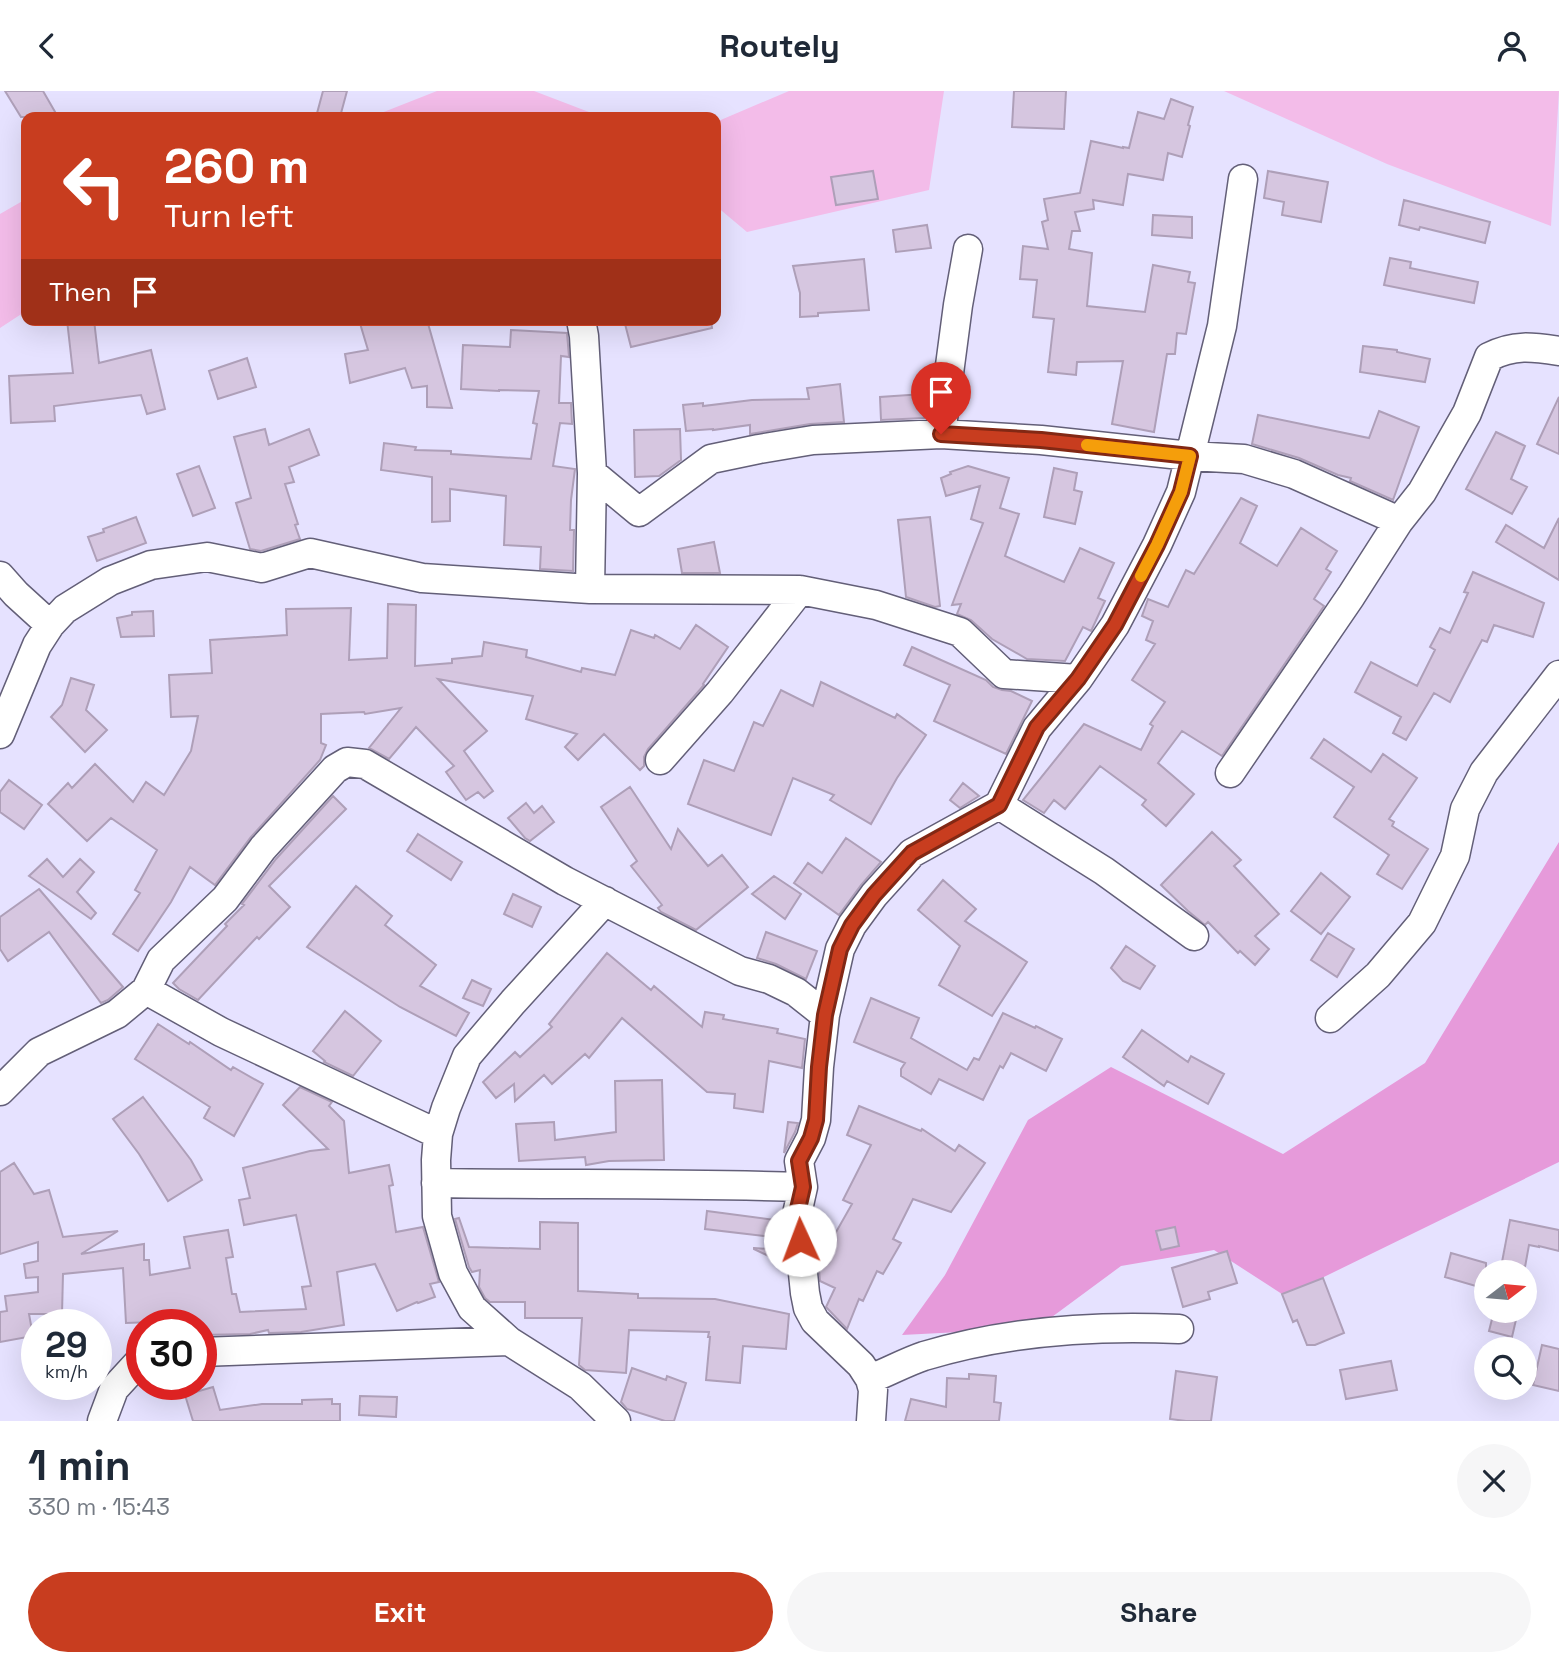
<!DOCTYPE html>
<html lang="en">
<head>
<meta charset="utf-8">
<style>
  :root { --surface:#fff; --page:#f6f6f7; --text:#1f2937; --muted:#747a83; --accent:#c83d1f }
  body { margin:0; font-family:"Space Grotesk",sans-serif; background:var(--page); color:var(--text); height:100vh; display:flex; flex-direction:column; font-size:26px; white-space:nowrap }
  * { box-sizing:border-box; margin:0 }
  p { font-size:23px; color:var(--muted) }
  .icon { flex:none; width:38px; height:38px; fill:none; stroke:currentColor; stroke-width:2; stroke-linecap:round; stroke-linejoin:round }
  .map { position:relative; height:1330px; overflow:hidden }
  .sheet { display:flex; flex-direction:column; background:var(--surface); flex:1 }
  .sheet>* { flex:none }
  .top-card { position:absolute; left:21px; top:21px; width:700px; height:214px; border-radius:14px; box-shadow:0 7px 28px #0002; background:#c83d1f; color:#fff; overflow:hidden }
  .needle { width:46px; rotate:74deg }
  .buttons { position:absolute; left:1474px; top:1169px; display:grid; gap:14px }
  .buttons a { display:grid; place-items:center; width:63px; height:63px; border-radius:50%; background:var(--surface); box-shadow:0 7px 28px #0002; font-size:35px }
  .speed { position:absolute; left:21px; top:1218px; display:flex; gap:14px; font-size:35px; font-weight:700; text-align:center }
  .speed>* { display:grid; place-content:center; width:91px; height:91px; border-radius:50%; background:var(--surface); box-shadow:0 7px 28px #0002; line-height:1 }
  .speed small { font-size:18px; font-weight:400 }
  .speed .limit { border:10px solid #d22; background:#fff; color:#111 }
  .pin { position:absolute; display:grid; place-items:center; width:60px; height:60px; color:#fff; margin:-72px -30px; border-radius:50% 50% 50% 0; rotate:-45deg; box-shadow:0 0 7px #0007 }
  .pin .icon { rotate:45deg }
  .me { position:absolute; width:77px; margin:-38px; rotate:358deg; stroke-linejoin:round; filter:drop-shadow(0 0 5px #0008) }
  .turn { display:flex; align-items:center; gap:24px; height:147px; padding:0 28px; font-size:32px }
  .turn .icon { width:91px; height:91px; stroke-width:2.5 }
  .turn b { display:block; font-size:49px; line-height:60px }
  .then { display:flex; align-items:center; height:66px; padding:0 28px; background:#0003; gap:14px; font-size:26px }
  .round { display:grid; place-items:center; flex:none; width:74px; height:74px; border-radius:37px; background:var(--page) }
  .summary { display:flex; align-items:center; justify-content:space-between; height:119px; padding:0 28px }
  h1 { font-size:42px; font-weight:800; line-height:52px }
  .action { display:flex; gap:14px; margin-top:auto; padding:14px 28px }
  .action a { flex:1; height:80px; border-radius:42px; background:var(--accent); color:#fff; font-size:28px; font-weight:800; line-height:80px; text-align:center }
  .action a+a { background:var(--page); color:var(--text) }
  header { display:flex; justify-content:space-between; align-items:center; height:91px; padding:0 28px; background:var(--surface); font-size:32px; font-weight:800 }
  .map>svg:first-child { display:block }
  .green { fill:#f3bce9 }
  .forest { fill:#e69ada }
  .building { fill:#d6c6e0; stroke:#ae9fb8; stroke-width:2 }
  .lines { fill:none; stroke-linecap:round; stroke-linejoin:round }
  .minor-casing { stroke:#635f78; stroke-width:31 }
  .minor { stroke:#fff; stroke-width:28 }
  .route-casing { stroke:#822814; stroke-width:18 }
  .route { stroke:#c83d1f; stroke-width:12 }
  .slow { stroke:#f59e0b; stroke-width:12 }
</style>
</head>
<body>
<header><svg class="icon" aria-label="back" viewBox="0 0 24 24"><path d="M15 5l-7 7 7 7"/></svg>Routely<svg class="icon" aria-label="person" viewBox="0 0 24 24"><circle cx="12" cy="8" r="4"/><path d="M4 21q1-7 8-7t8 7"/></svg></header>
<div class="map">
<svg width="1559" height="1330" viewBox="0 0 1559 1330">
  <rect width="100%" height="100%" fill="#e6e2ff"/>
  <path class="green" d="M437,0H534L602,26H371Z
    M789,0H944L929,99L747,141L716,115V31Z
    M1224,0H1559L1551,135L1387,73Z
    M26,108V220L0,237V123Z"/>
  <path class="forest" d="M1559,751V1071L1285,1205L1214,1159L1121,1175L1037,1237L902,1244L945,1184L1028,1029L1111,976L1283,1063L1425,972Z"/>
  <path class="building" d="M5,0H43L58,26H21Z
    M323,0H347L340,26H316Z
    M1014,0H1066L1064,38L1012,36Z
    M1171,8L1193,16L1188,34L1190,35L1182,66L1168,62L1163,89L1128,83L1123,114L1093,109L1094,118L1075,121L1080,140H1072L1069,158L1092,162L1087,215L1145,221L1153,174L1190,181L1188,191L1195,192L1186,243L1177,242L1175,263H1167L1154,341L1112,333L1123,270L1077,271L1076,284L1048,281L1054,228L1033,226L1037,189L1020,188L1023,155L1048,158L1042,131L1048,129L1044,108L1080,102L1091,50L1123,57V56L1129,57L1138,21L1164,28Z
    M873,80L878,108L836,114L831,86Z
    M1268,80L1328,91L1321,131L1282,124L1284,111L1264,107Z
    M1404,109L1490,131L1485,152L1420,136L1419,139L1399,134Z
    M1153,124L1192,126V147L1152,144Z
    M927,134L931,157L896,161L893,139Z
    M1390,167L1411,171L1410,177L1478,191L1474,212L1384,194Z
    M864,168L869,219L818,222V225L800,226V202L793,175Z
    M67,229H94L99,272L151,259L165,318L147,323L141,304L54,315L55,330L11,332L9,285L73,282Z
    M359,229H427L452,317L427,316V295L412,297L405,277L350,292L345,263L368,259Z
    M624,229H711L712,237L631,256Z
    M511,239L567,242L569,266L561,265L559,312H571L572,333L560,332L553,375L575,378L571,409L570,439H574L573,480L540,478L541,456L504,454L506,405L450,398V430L432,431V386L381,379L384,352L416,356L415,359L451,360V363L531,368L537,333L533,332L539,300L499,299V300L461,298L463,254L510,256Z
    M1363,255L1397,259V261L1430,268L1425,291L1360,281Z
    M247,267L256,296L218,308L209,280Z
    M840,293L844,331L810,333L750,343V334L713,339V338L686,340L683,314L703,312V315L752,309L809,308L807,297Z
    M923,303L924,327L881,329L880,306Z
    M1559,306V363L1537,353Z
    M1379,320L1419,336L1393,409L1350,390L1351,387L1338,384L1299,367L1252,353L1258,324L1369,347Z
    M265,338L269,354L309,338L319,364L289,376L294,391L285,393L298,433L295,434L300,448L261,460L250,458L236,412L251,407L234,346Z
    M680,338L681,369L659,385L635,386L634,339Z
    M1496,341L1525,355L1511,388L1527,396L1512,423L1466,398Z
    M199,375L215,417L193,425L177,383Z
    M968,375L1009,387L1000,417L1019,423L1005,465L1064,491L1080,457L1114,472L1098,507L1105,510L1092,538L1091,540L1083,536L1065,570L1027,568L992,548L971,529L957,523L961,513L952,514L983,432L971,428L980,395L946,405L941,387L951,383L950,381Z
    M1054,377L1077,382L1074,399L1082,401L1075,433L1044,426Z
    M1241,407L1257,415L1240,452L1277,475L1301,437L1337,460L1326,478L1331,481L1314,508L1324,515L1222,665L1182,640L1158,672L1194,703L1166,735L1142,714L1146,709L1100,675L1065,718L1054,709L1044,722L1023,709L1084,633L1141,659L1153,635L1150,633L1165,611L1132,589L1155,553L1146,549L1153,530L1142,525L1148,508L1168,516L1186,479L1194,483Z
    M136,426L146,452L97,470L88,446L104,441L103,438Z
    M930,426L940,515L935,516L906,506L898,429Z
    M1559,427V489L1496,451L1506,434L1544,457Z
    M714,451L720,482H682L678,458Z
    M1473,481L1544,512L1533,546L1494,534L1487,551L1482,549L1450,611L1434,602L1406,649L1393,642L1401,626L1355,601L1371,571L1417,595L1435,559L1430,556L1440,537L1450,542L1468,502L1464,501Z
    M388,513L416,514L415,575L452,572V568L482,565L484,551L527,559L526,566L581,581L582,577L615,584L631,539L654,547L655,544L680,558L696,534L728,556L703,593L704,594L648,658L644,666V675L640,679L604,643L578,669L565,656L577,643L526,628L533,605L438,588L487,640L464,660L493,700L484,707L478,701L466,709L446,681L454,675L416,636L389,668L369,657L401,617L365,623L364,621L321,623V652L326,654L320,669L251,746L215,794L190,776L171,811L138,860L113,843L140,802L135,799L157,759L111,727L87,750L48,713L68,692L72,697L95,673L133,711L146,691L164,704L191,660L198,625L171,626L169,584L212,582L210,549L287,544L286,518L351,517L349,569L387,567Z
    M153,520L154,545L121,546L117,527L132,524V521Z
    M912,556L986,589L993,596L1002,599L1011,600L1032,610L1006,663L934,630L950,594L904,574Z
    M71,587L94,594L86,619L107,639L85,661L51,626L62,614Z
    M821,591L895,627L897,623L926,644L897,687L871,733L830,709L834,704L793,687L771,744L688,713L704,669L734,680L754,631L763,635L781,599L813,615Z
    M1324,648L1371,681L1383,663L1417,687L1389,728L1394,731L1392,735L1428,758L1402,798L1377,783L1389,764L1334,726L1354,696L1311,667Z
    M9,689L42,714L24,738L0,721V701Z
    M963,692L979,705L960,717L950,709Z
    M630,696L671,758L678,738L708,775L722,764L748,796L696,839L661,821L658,817L662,814L631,775L637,770L601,716Z
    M333,705L346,718L269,795L290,816L259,848L257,846L198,909L179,898L173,892L227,835L225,833L244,814L242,813L276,768Z
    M526,712L534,722L542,715L554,731L530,750L525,747L508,727Z
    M1212,741L1241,769L1234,775L1279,823L1255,845L1269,858L1255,874L1240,860L1238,862L1208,831L1205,834L1188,820L1161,794Z
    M418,743L462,771L451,789L407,760Z
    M846,747L881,771L861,794L839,824L794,792L808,772L822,782Z
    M47,768L63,786L80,768L94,781L77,801L96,822L91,828L29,785Z
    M1321,782L1350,806L1321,843L1291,820Z
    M774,785L801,803L785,828L752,803Z
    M943,789L976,818L965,830L1027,871L992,925L939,894L960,855L918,819Z
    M356,795L392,825L385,834L436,874L420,895L469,922L456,945L400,916L307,856Z
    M39,798L123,896L108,909L101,912L49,841L8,870L0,858V826Z
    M513,803L541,816L532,836L504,823Z
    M766,841L817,860L806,888L776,873L757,867Z
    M1328,842L1354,858L1337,886L1311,869Z
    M1126,855L1155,875L1140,898L1123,890L1111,877Z
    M607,862L651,899L654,895L702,936L705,921L724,924L723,928L778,938L777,942L805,948L802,977L769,970L763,1021L734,1017L735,1003L707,1001L622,927L589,967L585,963L552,993L544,984L515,1010L514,993L496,1007L483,991L515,961L520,966L552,936L549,933Z
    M472,889L491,898L483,915L463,907Z
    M871,907L919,927L911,947L967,979L974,967L979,969L1003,922L1035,937L1036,935L1062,948L1046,980L1011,962L1003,977L1000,975L983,1009L939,988L931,1003L901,985V978L905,972L854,951Z
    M345,920L381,950L353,985L324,971L325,970L313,960Z
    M158,933L189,953L190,951L231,979L233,976L263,993L234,1045L204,1027L210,1016L135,968Z
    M1142,939L1188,971L1191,965L1224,983L1208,1013L1167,990L1164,995L1123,966Z
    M662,989L664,1069L609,1070L586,1074L585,1066L519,1070L516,1033L554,1031L555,1049L616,1041L615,990Z
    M300,996L332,1011L329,1015L344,1030L349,1082L389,1074L393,1094L389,1095L396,1141L423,1136L439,1191L430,1193L435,1206L418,1212L417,1211L397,1220L375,1173L337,1181L344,1234L301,1241L269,1242L268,1239L250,1243L201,1244V1234H181L180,1230L126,1232L123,1177L63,1183L62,1223H29L33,1245L0,1251V1221L7,1220L5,1205L38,1201V1186L26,1187L24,1173L38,1170V1151L0,1163V1081L14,1072L34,1103L49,1099L63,1146L118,1140L81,1163L144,1153V1169H149L150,1184L190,1177L184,1146L228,1139L233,1166L226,1167L232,1203H236L240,1221L306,1218L302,1196L311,1195L296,1124L244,1134L239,1109L250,1107L243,1077L310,1060L328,1058L283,1014Z
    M143,1006L191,1069L202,1089L168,1110L139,1063L113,1028Z
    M859,1015L921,1040L922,1038L955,1060L959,1054L985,1072L951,1121L913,1108L893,1148L901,1152L883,1183L877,1180L863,1210L859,1208L847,1238L826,1216L835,1197L820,1190L817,1156L819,1153L827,1157L852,1113L843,1109L871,1054L847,1044Z
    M788,1031L798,1032L795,1041L784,1062Z
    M707,1120L775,1129L773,1146L705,1138Z
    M459,1127L469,1156L540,1158V1131L578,1132V1200L638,1203V1207L715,1208L789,1223L786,1258L743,1255L740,1292L706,1289L710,1246H708L709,1241L629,1239L626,1282L585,1279L579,1274L582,1227H525V1211H490L485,1207L479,1196L480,1179L472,1181L469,1176L455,1128Z
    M1510,1129L1559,1139V1160L1539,1155V1156L1529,1154L1525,1176L1502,1171Z
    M1175,1136L1179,1155L1161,1159L1156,1140Z
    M754,1157L784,1159L785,1173L754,1158Z
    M1227,1160L1237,1192L1208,1201L1210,1208L1183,1216L1172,1177Z
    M1451,1162L1486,1172V1198L1445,1186Z
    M1323,1187L1344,1242L1315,1254H1307L1297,1229L1293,1231L1282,1203Z
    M1494,1220H1518L1512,1246L1489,1240Z
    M1542,1254L1559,1258V1300L1533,1294Z
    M1391,1270L1397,1299L1346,1308L1340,1279Z
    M632,1277L666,1289L667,1285L686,1292L674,1330H665L627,1318L621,1311Z
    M1176,1280L1217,1286L1211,1330H1186L1170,1328Z
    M969,1283L996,1285L994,1311L1001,1312L999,1330H905L911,1308L946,1316L947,1287L969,1288Z
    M213,1296L220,1319L262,1313H302V1309L332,1308V1313H340V1330H193L185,1304Z
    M360,1305L397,1306L396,1326L359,1324Z"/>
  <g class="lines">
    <defs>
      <path id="minor" d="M581,229L584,245L592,382L590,498
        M941,343L958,214L968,158
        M592,382L639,421L711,368L759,358L813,349L941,343L1041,349L1190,365L1244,368L1294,383L1399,430
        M0,485L16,503L50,534
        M0,643L37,554L50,534L65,518L110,490L151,474L207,466L262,477L310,462L422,487L590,498L800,499L876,514L960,541L1004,583L1078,588
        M660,669L720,601L800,499
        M1230,682L1351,505L1399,430L1422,401L1467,322L1489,266C1514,253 1533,256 1559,260
        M999,714L1104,780L1194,845
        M605,810L513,911L467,965L446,1017L438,1043L436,1069L437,1125L453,1182L472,1217L509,1250L580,1295L616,1330
        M146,899L221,941L438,1043
        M1330,927L1378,884L1422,832L1455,765L1465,718L1484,681L1559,584
        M0,1000L39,961L117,923L146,899L161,869L225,808L263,757L335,678L347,671L365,673L565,790L740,880L769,888L796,901L825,924
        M436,1092C558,1094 681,1092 803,1096
        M201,1261L509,1250
        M870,1288C888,1281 906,1271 924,1265C1007,1240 1093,1234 1179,1238
        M102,1330L114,1298L137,1273L142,1271
        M871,1330L873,1299L870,1288L861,1274L815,1230L808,1217L805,1202L797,1123L803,1096L799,1070L811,1047L816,1029L819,976L825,924L840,858L852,834L874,804L912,762L999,714L1037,637L1078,588L1115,534L1157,454L1181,401L1222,235L1243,88"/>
    </defs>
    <use href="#minor" class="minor-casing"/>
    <use href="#minor" class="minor"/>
  </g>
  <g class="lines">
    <defs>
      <path id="route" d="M800,1149L797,1122L803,1096L799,1070L811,1047L816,1029L819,976L825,924L840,858L852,834L874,804L912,762L999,714L1037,636L1078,588L1115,534L1157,454L1181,401L1190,365L1041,349L941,343"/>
    </defs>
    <use href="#route" class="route-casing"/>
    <use href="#route" class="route"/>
    <path class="slow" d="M1087,354L1190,365L1181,401L1157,454L1141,485"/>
  </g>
</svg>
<div class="buttons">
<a><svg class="needle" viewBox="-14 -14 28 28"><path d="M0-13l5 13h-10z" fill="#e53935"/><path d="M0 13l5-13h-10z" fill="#747a83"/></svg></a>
<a><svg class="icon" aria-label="search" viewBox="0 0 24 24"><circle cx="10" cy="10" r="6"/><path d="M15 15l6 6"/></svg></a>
</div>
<div class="speed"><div>29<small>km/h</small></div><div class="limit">30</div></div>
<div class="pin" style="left:941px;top:343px;background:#d93025"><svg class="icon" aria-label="arrive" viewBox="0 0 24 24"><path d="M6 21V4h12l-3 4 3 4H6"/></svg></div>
<svg class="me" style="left:800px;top:1149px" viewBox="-20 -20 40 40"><circle r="19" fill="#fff"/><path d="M0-13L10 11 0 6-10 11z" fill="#c83d1f"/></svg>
<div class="top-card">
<div class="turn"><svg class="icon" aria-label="left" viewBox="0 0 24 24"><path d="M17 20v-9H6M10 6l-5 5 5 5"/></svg><div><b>260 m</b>Turn left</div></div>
<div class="then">Then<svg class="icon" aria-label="arrive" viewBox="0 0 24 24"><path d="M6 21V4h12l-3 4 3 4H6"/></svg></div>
</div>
</div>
<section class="sheet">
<div class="summary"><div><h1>1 min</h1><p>330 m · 15:43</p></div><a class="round"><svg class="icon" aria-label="close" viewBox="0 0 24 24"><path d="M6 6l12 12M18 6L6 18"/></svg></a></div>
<div class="action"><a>Exit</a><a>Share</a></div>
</section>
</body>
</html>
